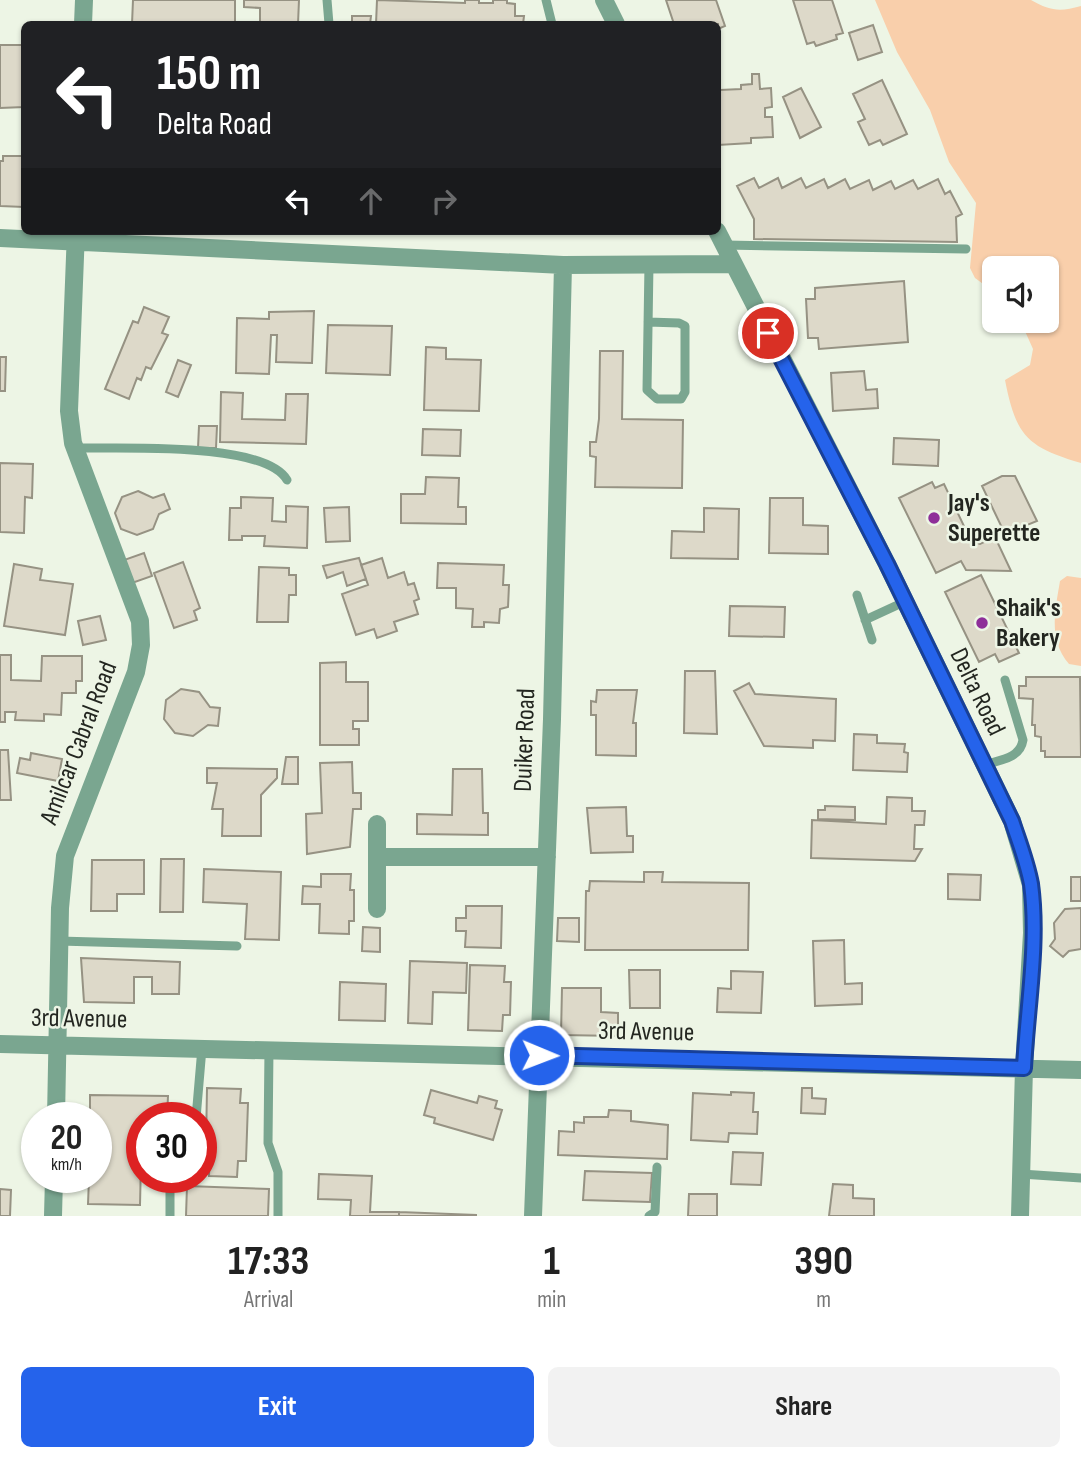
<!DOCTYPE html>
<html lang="en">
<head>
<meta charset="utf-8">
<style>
  :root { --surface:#fff; --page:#f2f2f2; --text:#222; --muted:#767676; --accent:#2563eb }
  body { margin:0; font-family:"Sofia Sans Condensed",sans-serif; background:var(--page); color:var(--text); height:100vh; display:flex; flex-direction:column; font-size:26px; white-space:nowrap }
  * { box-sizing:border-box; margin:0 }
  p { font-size:23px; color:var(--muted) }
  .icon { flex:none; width:38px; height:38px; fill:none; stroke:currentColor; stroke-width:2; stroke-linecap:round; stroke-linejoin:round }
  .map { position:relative; height:1216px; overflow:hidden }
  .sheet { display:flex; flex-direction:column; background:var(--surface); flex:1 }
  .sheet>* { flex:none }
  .hud { position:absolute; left:21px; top:21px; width:700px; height:214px; border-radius:10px; box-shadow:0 2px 5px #0004; background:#202124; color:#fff; overflow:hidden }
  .fabs { position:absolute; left:982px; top:256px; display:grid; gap:14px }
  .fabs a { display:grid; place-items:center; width:77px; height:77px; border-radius:10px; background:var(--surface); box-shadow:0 2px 5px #0004; font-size:35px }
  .speed { position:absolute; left:21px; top:1102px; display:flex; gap:14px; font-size:35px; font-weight:700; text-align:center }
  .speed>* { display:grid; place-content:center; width:91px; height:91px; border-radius:50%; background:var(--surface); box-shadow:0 2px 5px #0004; line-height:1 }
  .speed small { font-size:18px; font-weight:400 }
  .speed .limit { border:10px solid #d22; background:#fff; color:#111 }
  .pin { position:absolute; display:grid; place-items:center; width:60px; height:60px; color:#fff; margin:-30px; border:4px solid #fff; border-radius:50%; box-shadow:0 2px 7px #0007 }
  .me { position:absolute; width:77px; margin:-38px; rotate:91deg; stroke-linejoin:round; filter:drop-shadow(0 0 5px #0008) }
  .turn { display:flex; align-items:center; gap:24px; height:147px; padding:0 21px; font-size:32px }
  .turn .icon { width:91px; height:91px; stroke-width:2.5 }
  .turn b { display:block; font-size:49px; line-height:60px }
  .lanes { display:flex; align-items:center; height:66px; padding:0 21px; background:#0003; justify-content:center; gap:35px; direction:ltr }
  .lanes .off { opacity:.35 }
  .eta { display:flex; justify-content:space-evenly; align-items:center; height:119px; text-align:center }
  .eta b { font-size:42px; font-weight:700; line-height:49px }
  .action { display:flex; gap:14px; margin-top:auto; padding:14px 21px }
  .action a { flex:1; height:80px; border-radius:10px; background:var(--accent); color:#fff; font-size:28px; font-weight:700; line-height:80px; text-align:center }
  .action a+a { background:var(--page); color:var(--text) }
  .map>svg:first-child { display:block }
  .green { fill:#f9cfab }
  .building { fill:#ddd9c9; stroke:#969283; stroke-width:2 }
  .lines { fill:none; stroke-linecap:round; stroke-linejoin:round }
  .service { stroke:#7aa690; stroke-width:9 }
  .minor { stroke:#7aa690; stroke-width:18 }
  .route-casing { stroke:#184099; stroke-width:18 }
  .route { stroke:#2563eb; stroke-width:12 }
  .poi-dot { fill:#8e2f99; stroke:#edf5e5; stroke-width:2.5 }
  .labels { text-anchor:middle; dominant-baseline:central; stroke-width:5; stroke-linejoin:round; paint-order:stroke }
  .poi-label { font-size:26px; font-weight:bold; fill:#232620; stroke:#edf5e5; text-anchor:start }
  .street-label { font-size:26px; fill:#232620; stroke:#edf5e5 }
</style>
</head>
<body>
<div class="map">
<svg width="1081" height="1216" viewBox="0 0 1081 1216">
  <rect width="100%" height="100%" fill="#edf5e5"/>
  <path class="green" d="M875,0H1031C1050,11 1060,12 1081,6V463C1027,447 1016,436 1005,380L1030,365L1033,349L1020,320H1046V268H994V292L975,278L970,268L976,203L949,162L930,110L897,52Z
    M1067,576L1081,578V666L1069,664C1048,640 1055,611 1060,581Z"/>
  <path class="building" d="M133,0H235V22L132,24Z
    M244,0H299L298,24H260V8L244,7Z
    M377,0L465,3V0H479V3H493V0H507V3L515,4V16H524L523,24H376Z
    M666,0H716L725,26L718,29V24H674Z
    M793,0H832L843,33L836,35L837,39L816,46L814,42L807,44Z
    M352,16H371L370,24H352Z
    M873,25L882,52L858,60L849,33Z
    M0,45H24V107L0,108Z
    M718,67L720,90L741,89V85L752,84V74H759L760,89L771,88L772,107L765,108V117H772L773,137L751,138V143L718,145Z
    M882,80L907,134L883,145L880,140L869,145L858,122L865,119L853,94Z
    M801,88L821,127L800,138L783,97Z
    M3,156H24V207L0,206V161H3Z
    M754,178L759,188L778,178L782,188L801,178L806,188L824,179L828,188L845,179L850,189L869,180L873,190L891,181L895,189L913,180L918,189L938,179L945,194L950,191L962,214L956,217L957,242L754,239V219L737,186Z
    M904,281L908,342L819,349L818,338H808L806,299H815V288Z
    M144,307L169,317L162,333L168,335L151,369L146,367L141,380L137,378L129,399L105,389L133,321L138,323Z
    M314,311L312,363L276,362L277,335H271L269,374L236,373L237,318L269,319V312Z
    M328,325L392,326L390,375L326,373Z
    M426,347L446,348V359L481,360L479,411L424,410Z
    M600,351H623L622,419L683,420L682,488L595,487L596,457L590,456V442H596L599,419Z
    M0,357H6L5,391H0Z
    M178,360L191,365L178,397L166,392Z
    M864,371L866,390L877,389L878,408L833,411L831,373Z
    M221,392L243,393L242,419L285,420L286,394H308L306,444L220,442Z
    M199,426H217L216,448H198Z
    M423,429L461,430L460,456L422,455Z
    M894,438L939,440L938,466L893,464Z
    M0,463L33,464L32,498L25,497L24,533L0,532Z
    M1002,476H1015L1037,521L1005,534L982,486Z
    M426,477L459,478L458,507H466V524L401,523V494H425Z
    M932,482L935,488L944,484L971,541L980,544L995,537L1011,571L966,570L961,561L936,573L899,498Z
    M138,491L153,498L164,494L170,509L159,514L153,529L137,535L121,529L115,513L122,497Z
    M241,497L273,498L272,521L286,522V506L308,507L307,548L264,546L265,536H242V540H229L230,508H241Z
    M770,498H803V525L828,526V554L769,553Z
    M349,507L350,541L326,542L324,508Z
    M704,508L739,509L738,559L671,558L672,531L704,532Z
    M144,553L152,576L132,583L124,560Z
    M359,558L366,579L347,586L343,572L327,578L323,566Z
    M382,558L388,578L404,572L408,585L414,583L419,599L414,601L418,614L394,622L397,631L377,638L374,629L356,635L342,594L368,585L361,565Z
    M183,562L200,608L194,611L197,620L174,628L154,573Z
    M438,563L504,565L503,585H509L508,607L500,609L499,623L484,622V627H472L473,609L456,608V588H437Z
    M14,564L42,569L40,580L73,584L65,635L4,626Z
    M259,567L289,568V575H296V595H289L288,622H257Z
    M981,575L1019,653L999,662L995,654L979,662L945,592Z
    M730,606L785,607L784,637L729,636Z
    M100,616L106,640L83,645L78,621Z
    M0,655H11V680L41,681L42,656H82V681H76V693H62L61,715L44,714V721L15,720L16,712H5V722H0Z
    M346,662V682H368V721H353V729H359V745H320V663Z
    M685,671H715L717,734L684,733Z
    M1026,677H1080L1081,757H1045V751H1041V737L1035,736V725H1032L1033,699L1019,698V686H1026Z
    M749,683L755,694L836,699L835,741L813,740V748L764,746L734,691Z
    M181,689L199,692L210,707L220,708L218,726L208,725L193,736L175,733L164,719L166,700Z
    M597,690H637L633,723H636V756L596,755V715H591V701L596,702Z
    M854,734L877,735V743L905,744L904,752L908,753L907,772L853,770Z
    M0,750H8L11,800H0Z
    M31,753L62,759L58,781L17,773L20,758L30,760Z
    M286,757H298V784H282Z
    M352,762L353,793H361V809H353L350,847L307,854L306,814L322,813L320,763Z
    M207,768L277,769V778L261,795V836H222L223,809H212L217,783H207Z
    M453,769H482L483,813H488V835L417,834V814L452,815Z
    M887,797L912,798V811H925L924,825H915L914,849H922L915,861L811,858L812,820L886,824Z
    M825,806L855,807V820L818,819V810H825Z
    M626,807L627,836H633V852L591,853L587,808Z
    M161,859H184L183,912H160Z
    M92,860H144V894H117V911H91Z
    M204,869L281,872L279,940L245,939L247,904L203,902Z
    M644,872H663L662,882L749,883L748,950H585L586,891H589L590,881L644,882Z
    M321,874H351L350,890H354V921H349V934L319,933L320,904H302L303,886L321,887Z
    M948,874L981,875L980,900L948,899Z
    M1071,877H1081V901H1071Z
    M466,906H502L501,948L465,947L466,931H456V918H466Z
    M1081,908V949L1069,951L1063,957L1050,946L1055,939L1054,923L1065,909Z
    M558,918H579V942L557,941Z
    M363,927L380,928V952L362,951Z
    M844,940L845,984L862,983V1004L815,1006L813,941Z
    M81,958L180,962L179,994H152V977H134V1003L84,1002Z
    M410,961L467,963L466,993L433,992L432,1024L408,1023Z
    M470,965L505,966L504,982H511L510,1015H503L502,1031L468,1030Z
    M629,970H660V1008H630Z
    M731,971L763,972L761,1013L717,1012L718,988L731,989Z
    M340,982L386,984L385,1021L339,1020Z
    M562,988H601V1012L618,1013V1036L561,1035Z
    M207,1088L241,1089L240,1103H248L246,1161H238L237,1177L209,1176L210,1144H206Z
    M802,1088H812V1098L826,1099L825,1114L801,1113Z
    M431,1090L477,1103L479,1096L497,1101L495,1108L502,1110L493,1140L434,1123L435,1118L424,1115Z
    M731,1092L754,1093L753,1112H758L757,1134L729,1133L728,1142L691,1140L693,1093L731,1095Z
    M90,1095L168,1096L167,1118H142L140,1205L88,1204L89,1178H96V1118H90Z
    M609,1110L631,1111V1121L668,1125L667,1159L558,1155L559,1131L574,1132V1122L584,1123V1117H608Z
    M733,1152L763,1153L761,1185L731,1184Z
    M585,1171L652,1173L650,1202L583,1200Z
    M319,1174L372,1176L370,1212H399V1216H350L351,1200L318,1199Z
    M833,1184L853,1185V1198L874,1199V1216H829Z
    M187,1186L269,1189L268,1216H186Z
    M0,1189L11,1190L10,1216H0Z
    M689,1194H717V1216H688Z
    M399,1212L476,1215V1216H399Z"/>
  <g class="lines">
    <path class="service" d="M327,0L329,24
      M546,0L552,24
      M724,245L966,249
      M648,322L679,323L685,326V392L681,399H657L647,390L649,264
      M75,448C120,449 264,441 287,480
      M857,595L872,640
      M865,620L904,602
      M984,765C999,760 1020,759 1023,740L1005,680
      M59,941L237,946
      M269,1049L268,1143L278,1172V1216
      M196,1118L202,1048
      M1021,1174L1081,1178
      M170,1216V1193
      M649,1216L655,1212L657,1167"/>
    <path class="minor" d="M604,0L616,24
      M83,24L84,0
      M717,231L887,564L1012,821L1031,885L1032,933L1024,1068L1020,1216
      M0,238L563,265L733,264
      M377,857H547
      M377,909V824
      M0,1044L1081,1070
      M56,1118L60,908L65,856L136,672L141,645L140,621L73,443L69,411L76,231
      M53,1216L54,1178
      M533,1216L552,719L563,265"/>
  </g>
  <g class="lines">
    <defs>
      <path id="route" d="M539,1055L1024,1068C1027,1008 1039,943 1031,884C1027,862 1019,842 1012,821L887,564L768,333"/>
    </defs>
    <use href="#route" class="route-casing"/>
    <use href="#route" class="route"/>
  </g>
  <g class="poi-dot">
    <circle cx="934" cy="518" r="7"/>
    <circle cx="982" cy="623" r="7"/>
  </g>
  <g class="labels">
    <g class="poi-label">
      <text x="948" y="503">Jay's<tspan x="948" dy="30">Superette</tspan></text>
      <text x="996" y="608">Shaik's<tspan x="996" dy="30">Bakery</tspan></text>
    </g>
    <g class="street-label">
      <text transform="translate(977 692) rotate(64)">Delta Road</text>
      <text transform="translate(525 740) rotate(-88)">Duiker Road</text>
      <text transform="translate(79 743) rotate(-69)">Amilcar Cabral Road</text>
      <text transform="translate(79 1019) rotate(1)">3rd Avenue</text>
      <text transform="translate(646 1032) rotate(1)">3rd Avenue</text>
    </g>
  </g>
</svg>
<div class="fabs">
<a><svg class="icon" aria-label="sound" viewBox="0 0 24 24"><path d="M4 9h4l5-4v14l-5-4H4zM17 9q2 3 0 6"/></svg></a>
</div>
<div class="speed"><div>20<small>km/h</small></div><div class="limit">30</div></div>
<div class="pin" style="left:768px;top:333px;background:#d93025"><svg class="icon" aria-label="arrive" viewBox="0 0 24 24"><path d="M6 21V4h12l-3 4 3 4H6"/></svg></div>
<svg class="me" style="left:539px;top:1055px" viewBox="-20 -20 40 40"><circle r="17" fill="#2563eb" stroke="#fff" stroke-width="3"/><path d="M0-11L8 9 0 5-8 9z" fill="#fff"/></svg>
<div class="hud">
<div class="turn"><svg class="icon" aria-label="left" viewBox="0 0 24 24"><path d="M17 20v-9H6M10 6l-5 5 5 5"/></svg><div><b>150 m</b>Delta Road</div></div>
<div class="lanes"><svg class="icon" aria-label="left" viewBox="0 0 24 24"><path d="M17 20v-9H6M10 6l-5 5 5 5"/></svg><svg class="icon off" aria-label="ahead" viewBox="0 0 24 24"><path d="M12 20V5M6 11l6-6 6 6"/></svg><svg class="icon off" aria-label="right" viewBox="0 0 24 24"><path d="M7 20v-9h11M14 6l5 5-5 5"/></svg></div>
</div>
</div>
<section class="sheet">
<div class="eta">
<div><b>17:33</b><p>Arrival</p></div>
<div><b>1</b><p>min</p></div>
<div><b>390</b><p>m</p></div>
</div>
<div class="action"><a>Exit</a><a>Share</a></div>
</section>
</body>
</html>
